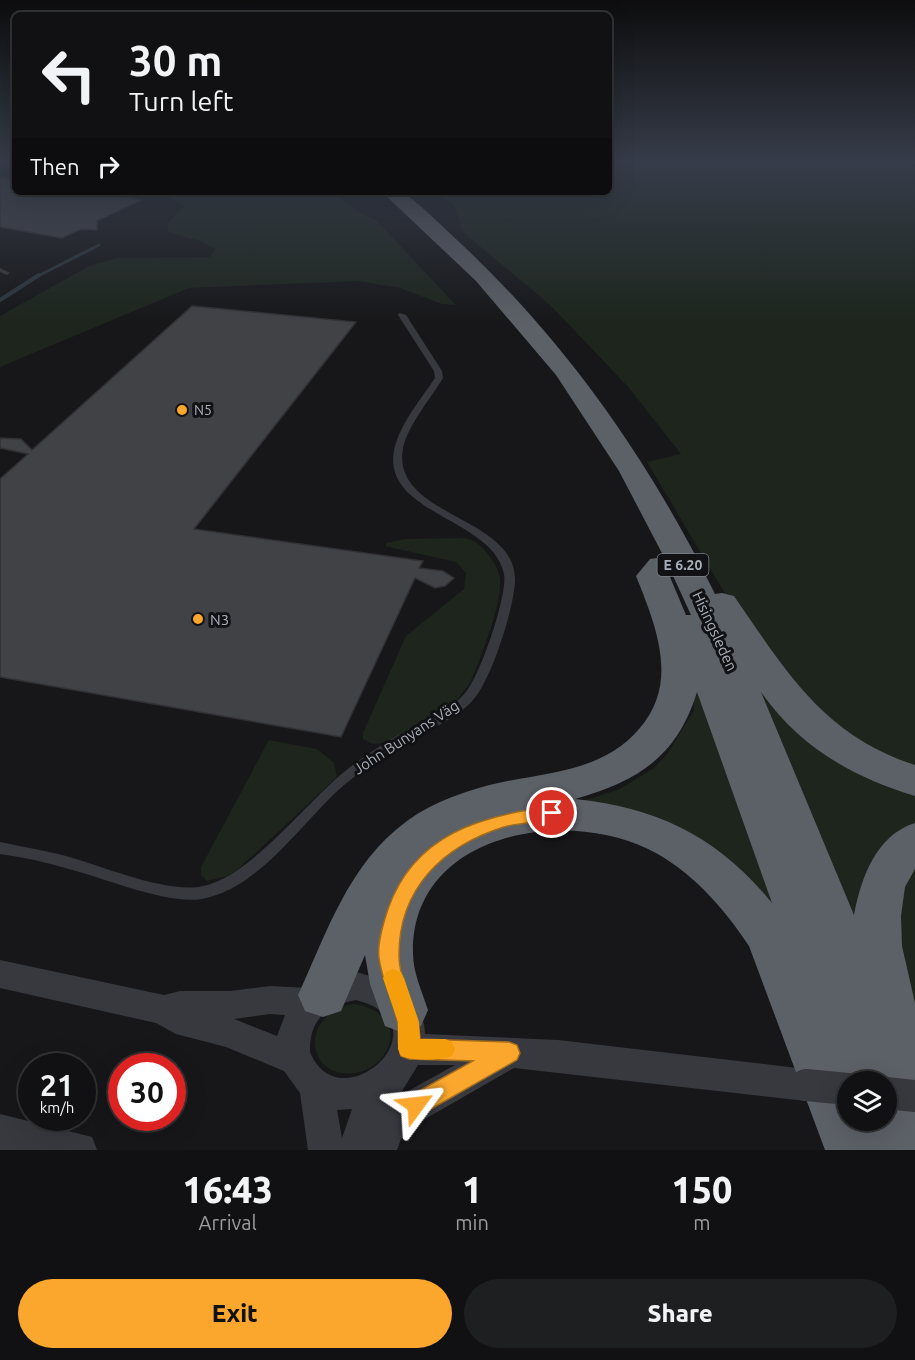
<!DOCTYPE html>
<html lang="en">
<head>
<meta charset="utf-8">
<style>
  :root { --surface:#111113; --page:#1e1f21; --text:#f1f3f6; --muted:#9c9da0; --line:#303133; --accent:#fba72d }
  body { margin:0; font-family:Ubuntu,sans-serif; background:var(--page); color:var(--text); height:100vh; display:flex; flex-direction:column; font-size:22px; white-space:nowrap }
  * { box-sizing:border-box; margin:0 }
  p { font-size:20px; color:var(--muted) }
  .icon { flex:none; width:33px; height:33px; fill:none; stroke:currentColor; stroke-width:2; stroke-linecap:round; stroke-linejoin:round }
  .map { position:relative; height:1150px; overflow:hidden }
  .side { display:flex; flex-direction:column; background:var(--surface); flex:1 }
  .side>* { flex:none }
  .top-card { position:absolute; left:12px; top:12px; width:600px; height:183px; border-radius:9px; box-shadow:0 6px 24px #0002,0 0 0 2px var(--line); background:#111113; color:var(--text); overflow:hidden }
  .controls { position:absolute; left:837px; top:1071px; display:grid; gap:12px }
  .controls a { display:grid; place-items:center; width:60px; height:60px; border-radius:50%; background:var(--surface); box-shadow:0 6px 24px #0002,0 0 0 2px var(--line); font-size:30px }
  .speed { position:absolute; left:18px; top:1053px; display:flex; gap:12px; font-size:30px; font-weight:700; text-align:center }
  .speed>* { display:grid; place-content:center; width:78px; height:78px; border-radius:50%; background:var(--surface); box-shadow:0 6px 24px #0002,0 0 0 2px var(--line); line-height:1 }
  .speed small { font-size:15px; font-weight:400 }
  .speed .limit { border:9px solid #d22; background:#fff; color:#111 }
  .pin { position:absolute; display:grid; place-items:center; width:51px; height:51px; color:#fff; margin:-26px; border:3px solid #fff; border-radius:50%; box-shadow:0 2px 6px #0007 }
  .me { position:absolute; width:66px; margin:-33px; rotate:60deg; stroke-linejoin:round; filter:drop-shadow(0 0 4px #0008) }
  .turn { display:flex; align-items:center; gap:21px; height:126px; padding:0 18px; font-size:27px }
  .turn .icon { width:78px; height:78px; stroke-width:2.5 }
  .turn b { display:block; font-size:42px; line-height:51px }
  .then { display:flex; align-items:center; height:57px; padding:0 18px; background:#0003; gap:12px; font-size:22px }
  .eta { display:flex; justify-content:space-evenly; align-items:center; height:102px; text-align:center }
  .eta b { font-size:36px; font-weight:800; line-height:42px }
  .action { display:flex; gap:12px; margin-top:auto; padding:12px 18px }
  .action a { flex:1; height:69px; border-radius:36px; background:var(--accent); color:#111; font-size:24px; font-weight:800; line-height:69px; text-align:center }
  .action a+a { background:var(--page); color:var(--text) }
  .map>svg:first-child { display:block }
  .green { fill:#1d251d }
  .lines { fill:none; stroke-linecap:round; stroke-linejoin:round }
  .stream-far1 { stroke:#2c373e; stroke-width:3 }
  .stream { stroke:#2c373e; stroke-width:4 }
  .building { fill:#414246; stroke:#313135; stroke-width:1.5 }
  .service { fill:#38393f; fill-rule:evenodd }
  .minor { fill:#38393f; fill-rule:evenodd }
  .trunk { fill:#5c6067; fill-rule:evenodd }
  .minor-bridge { stroke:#38393f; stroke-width:32 }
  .route { fill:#fba72d; stroke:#a36d1d; stroke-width:1.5 }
  .slow { fill:#f59e0b }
  .poi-dot { fill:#fba72d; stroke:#121214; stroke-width:2 }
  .labels { text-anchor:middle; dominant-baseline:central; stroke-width:6; stroke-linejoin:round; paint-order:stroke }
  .far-poi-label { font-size:14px; fill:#a9afba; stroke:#121214; text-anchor:start }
  .shield { fill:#121214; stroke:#7c8088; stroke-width:1.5 }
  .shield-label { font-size:14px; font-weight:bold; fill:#a9afba }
  .poi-label { font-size:15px; fill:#a9afba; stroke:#121214; text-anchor:start }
  .street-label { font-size:15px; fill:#a9afba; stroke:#121214 }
</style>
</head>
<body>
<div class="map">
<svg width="915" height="1150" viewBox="0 0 915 1150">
  <rect width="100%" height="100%" fill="#171719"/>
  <path class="green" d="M609,163H915V772L837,738L740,619L647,462L681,454L629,388L595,352L550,305L464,233L453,204L433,192H609Z
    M160,192H333L358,212L376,220L456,305L442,304L400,288L358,281L189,288L0,367V316L89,266L116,258L210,257L215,249L200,241L168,232V223L184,206Z
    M464,538C474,540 481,545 487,553C492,560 499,569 500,578C503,602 480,660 470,683L454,704L385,743L373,744L363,739V733L406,636L464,589L466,573L456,562L393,548L386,546V543L405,539Z
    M732,638L749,661L915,787V828L870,962Z
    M693,674L800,959L770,921L582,801L620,789L654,768L668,753L694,710Z
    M269,740L317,749L334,763L337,777L237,870L228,876L207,881L201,875V867Z
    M915,850V1053L891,926Z
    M353,1004C374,1006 397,1021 389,1045C384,1059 374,1068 360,1072C307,1085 296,1014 353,1004Z"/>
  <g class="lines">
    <path class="stream-far1" d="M36,277L99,245"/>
    <path class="stream" d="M0,300L39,275"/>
  </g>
  <path class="building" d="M0,178L15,181V192H91L141,200L97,221V230L81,229L62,238L0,227Z
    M192,306L356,322L194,529L423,561L419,568L443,571L454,578L445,586L435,588L415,578L341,737L0,677V479L28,454L0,448V438L21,439L32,450Z"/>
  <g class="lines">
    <path class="service" d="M0,268L10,273L7,275L0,272Z
      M399,313L406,315L442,371L443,378C431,398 408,425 403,448C391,517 514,515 515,579C515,606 493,673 477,695C461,717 433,727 411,740C398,746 386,754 375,762C360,772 347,782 334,794C297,830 256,889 202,899C168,905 104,878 69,869C46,862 23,857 0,854V842C24,847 49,851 73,858C107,868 169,894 203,886C254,876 312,793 357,762C370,752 385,743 400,734C422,722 449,712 466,692C480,676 508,595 504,574C493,517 377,514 395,446C402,421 421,399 435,378L434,371L398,315Z"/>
    <path class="minor" d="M0,960L164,995L180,991H230L270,986L309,988L338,976L356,972L394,983L411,996L424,1024L425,1034L558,1040L806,1069L818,1073L823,1085L818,1097L806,1101L514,1068L418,1123L401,1139L397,1150H308L300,1093L284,1071L226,1047L176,1034L156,1023L0,988ZM356,1000C450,1024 340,1125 310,1052C309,1020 326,1006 356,1000ZM270,1014L285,1015L277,1036L234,1019ZM418,1065H455L399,1096ZM352,1109L351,1112L342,1138L337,1110Z
      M0,1114L92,1137L97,1150H0Z"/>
    <path class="trunk" d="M382,192C388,192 395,191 401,192C411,195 446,230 456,239C565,340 650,461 715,594L722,593L734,596C786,671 823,735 915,765V796C852,777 800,747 761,692L854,915C861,878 876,835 915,823V869L905,887L901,916L902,946L915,1003V1150H825L749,946C723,907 691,870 648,849C562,807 411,834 413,953C413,973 422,991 428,1010L421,1026L403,1033L385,1026L370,984L365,955L341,1011L323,1017L305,1011L298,995C327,932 349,863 407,821C434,801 470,789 503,782C552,772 604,770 639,729C680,683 656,626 636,576L650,559L664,557L619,471L556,375L476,281ZM672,574L674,578L691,615H686L670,577ZM697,692L772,903C718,837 659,808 575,799C638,781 677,757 697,692ZM848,1082H886V1120H848Z"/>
    <path class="minor-bridge" d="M806,1085L848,1089
      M886,1093L915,1096"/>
  </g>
  <linearGradient id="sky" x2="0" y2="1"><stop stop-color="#0d0d0e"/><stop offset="0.5" stop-color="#363c49"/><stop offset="1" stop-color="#363c49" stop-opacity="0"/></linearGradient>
  <rect width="915" height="324" fill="url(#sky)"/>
  <path class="route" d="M552,806L559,808L561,813L559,818C541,823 522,822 504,827C443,846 399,888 399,955C399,984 419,1010 420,1039L509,1042L517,1045L520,1053L517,1060L424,1113L416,1116L408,1113L405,1105L408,1097L473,1061L409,1059L401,1056C396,1044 400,1032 397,1020C392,999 382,980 379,958C377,943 383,924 388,909C414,834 481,816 552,806Z"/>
  <path class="slow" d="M393,969L401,972L404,978L419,1022L420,1039H445L452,1042L455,1049L452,1056C438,1061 415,1061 401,1056L398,1049V1022L383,978L386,972Z"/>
  <g class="poi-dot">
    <circle cx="182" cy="410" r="6"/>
    <circle cx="198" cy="619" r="6"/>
  </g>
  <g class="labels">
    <g class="far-poi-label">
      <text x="194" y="410">N5</text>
    </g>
    <rect class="shield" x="657.5" y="554" width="51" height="22" rx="4.5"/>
    <g class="shield-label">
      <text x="683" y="565">E 6.20</text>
    </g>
    <g class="poi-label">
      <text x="210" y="619">N3</text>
    </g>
    <g class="street-label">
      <text transform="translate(715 631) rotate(65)">Hisingsleden</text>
      <text transform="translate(406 737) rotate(-33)">John Bunyans Väg</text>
    </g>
  </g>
</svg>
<div class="controls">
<a><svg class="icon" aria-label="layers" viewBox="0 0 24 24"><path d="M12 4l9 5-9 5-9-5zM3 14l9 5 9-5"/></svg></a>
</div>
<div class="speed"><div>21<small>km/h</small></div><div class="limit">30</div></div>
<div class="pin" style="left:552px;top:813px;background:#d93025"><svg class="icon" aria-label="arrive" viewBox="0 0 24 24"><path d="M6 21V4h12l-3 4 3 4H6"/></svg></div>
<svg class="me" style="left:416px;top:1105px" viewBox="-20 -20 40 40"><path d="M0-17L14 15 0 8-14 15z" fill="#fba72d" stroke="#fff" stroke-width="4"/></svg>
<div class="top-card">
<div class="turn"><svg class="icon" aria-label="left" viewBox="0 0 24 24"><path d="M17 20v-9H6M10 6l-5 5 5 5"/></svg><div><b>30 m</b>Turn left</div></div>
<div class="then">Then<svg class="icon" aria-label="right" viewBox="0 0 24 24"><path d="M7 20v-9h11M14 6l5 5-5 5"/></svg></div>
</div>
</div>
<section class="side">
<div class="eta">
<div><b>16:43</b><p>Arrival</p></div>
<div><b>1</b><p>min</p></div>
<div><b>150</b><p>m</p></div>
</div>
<div class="action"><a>Exit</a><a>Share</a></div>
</section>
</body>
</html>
